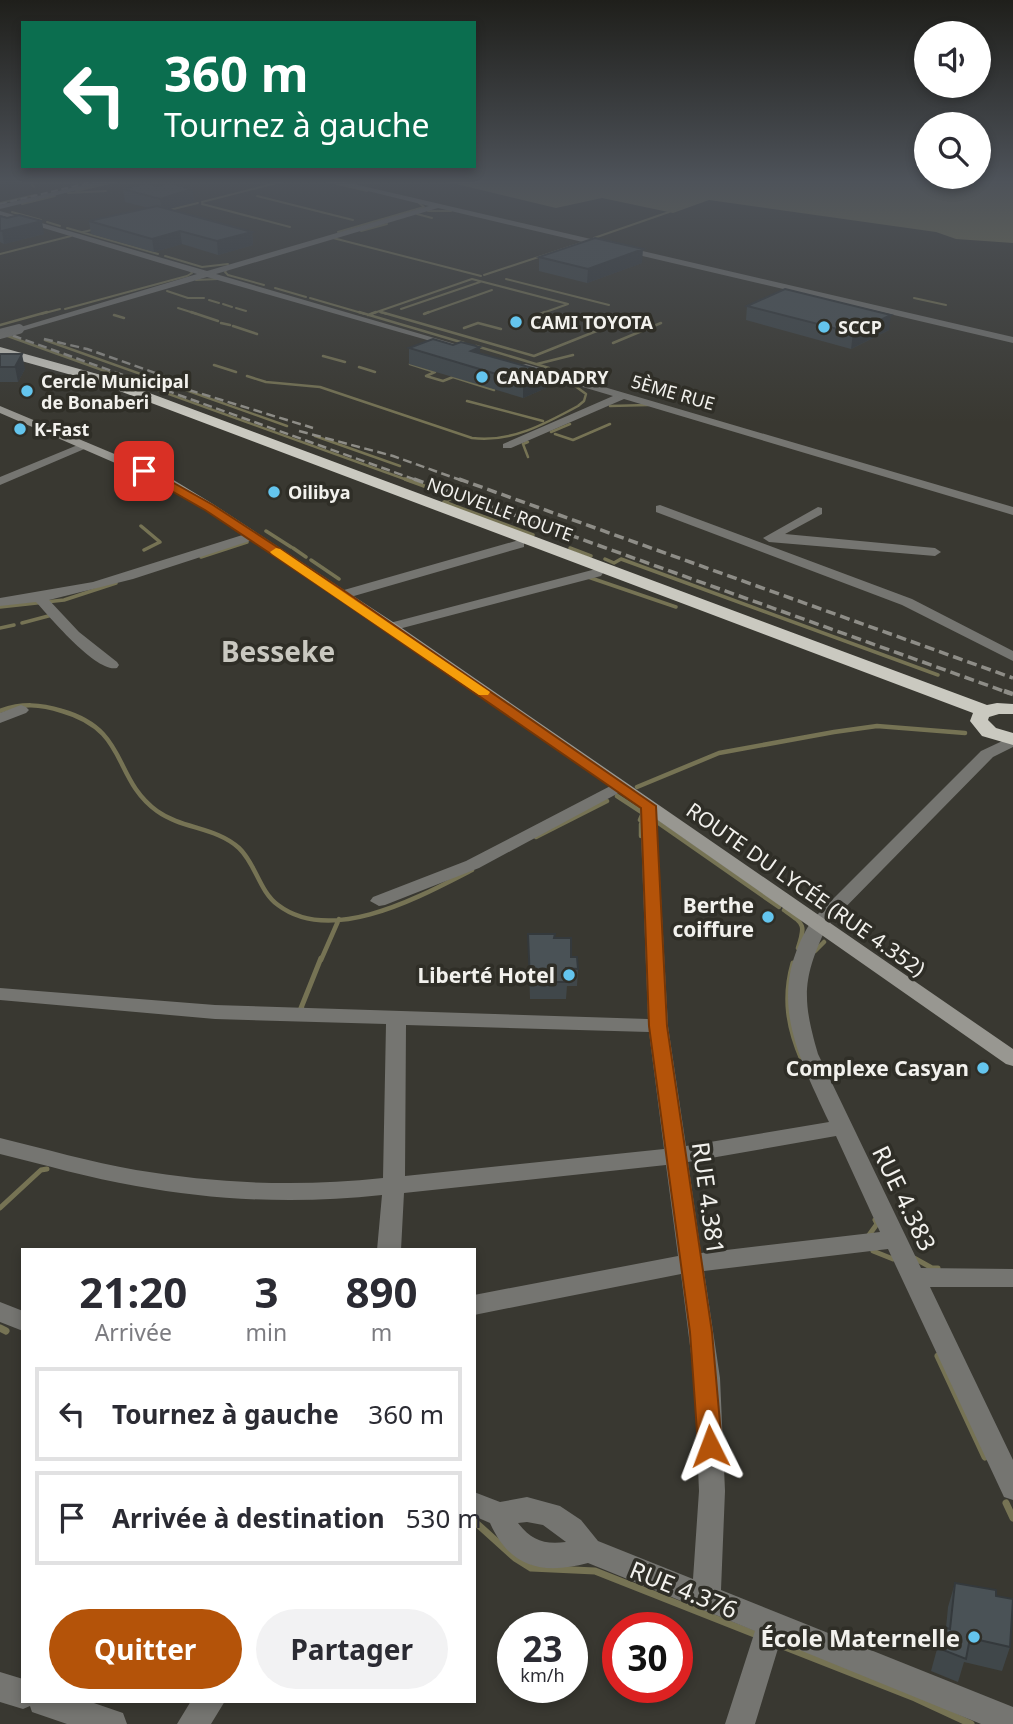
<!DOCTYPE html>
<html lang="fr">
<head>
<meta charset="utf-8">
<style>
  :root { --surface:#fff; --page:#f2f2f3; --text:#2b2b33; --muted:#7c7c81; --line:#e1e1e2; --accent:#b45309 }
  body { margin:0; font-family:"Noto Sans",sans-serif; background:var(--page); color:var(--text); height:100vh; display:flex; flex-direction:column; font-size:26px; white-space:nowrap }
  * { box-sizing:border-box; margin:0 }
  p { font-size:23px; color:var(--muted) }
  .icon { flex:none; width:38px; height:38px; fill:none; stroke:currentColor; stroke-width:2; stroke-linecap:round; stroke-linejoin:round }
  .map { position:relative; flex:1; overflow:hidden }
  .panel { position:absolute; left:21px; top:1248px; width:455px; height:455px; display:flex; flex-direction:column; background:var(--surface); border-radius:0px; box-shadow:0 4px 10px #0003 }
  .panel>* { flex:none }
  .hud { position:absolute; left:21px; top:21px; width:455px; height:147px; border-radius:0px; box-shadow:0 4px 10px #0003; background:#0b6e4f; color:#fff; overflow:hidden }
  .fabs { position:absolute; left:914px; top:21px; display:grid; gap:14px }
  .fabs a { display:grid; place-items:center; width:77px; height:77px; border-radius:50%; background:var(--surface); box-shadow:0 4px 10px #0003; font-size:35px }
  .speed { position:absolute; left:497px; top:1612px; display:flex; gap:14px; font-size:35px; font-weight:700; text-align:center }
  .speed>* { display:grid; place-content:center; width:91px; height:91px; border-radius:50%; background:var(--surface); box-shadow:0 4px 10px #0003; line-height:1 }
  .speed small { font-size:18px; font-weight:400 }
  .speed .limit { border:10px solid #d22; background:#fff; color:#111 }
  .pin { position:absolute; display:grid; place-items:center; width:60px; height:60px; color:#fff; margin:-30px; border-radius:14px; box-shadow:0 4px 10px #0006 }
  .me { position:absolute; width:77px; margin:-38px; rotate:357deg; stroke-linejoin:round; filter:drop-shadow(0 0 5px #0008) }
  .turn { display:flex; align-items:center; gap:24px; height:147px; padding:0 28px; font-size:32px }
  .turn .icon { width:91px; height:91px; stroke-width:2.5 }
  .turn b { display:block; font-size:49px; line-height:60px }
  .eta { display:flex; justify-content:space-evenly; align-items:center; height:119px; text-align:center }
  .eta b { font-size:42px; font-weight:700; line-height:49px }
  .primary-button { display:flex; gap:14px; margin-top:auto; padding:14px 28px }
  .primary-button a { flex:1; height:80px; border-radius:42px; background:var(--accent); color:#fff; font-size:28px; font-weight:700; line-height:80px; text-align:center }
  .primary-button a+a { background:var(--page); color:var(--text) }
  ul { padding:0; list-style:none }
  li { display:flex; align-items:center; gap:21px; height:94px; margin:0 14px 10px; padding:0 14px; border:4px solid var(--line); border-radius:0px }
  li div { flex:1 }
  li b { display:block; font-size:26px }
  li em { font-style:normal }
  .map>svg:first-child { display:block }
  .water { fill:#767354 }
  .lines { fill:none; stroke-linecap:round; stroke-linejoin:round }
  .stream-far5 { stroke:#767354; stroke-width:2 }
  .stream-far4 { stroke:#767354; stroke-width:2.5 }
  .stream-far3 { stroke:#767354; stroke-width:3.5 }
  .stream-far2 { stroke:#767354; stroke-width:4.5 }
  .stream-far1 { stroke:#767354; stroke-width:5 }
  .stream { stroke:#767354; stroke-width:7 }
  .street { fill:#757571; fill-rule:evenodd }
  .secondary { fill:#989791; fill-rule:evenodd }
  .highway { fill:#cac9c0; fill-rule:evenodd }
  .rail-far3 { stroke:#8e8d87; stroke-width:2; stroke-dasharray:7 3.5; stroke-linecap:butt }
  .rail-far2 { stroke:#8e8d87; stroke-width:2.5; stroke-dasharray:9 4.5; stroke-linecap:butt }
  .rail-far1 { stroke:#8e8d87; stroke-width:3.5; stroke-dasharray:10 5; stroke-linecap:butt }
  .rail { stroke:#8e8d87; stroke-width:4.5; stroke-dasharray:13 7; stroke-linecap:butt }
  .street-bridge { stroke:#757571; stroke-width:10 }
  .wall { fill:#40474a }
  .shaded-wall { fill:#34393c }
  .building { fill:#4a5256; stroke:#34393c; stroke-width:2 }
  .route { fill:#b45309; stroke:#753606; stroke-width:2 }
  .slow { fill:#f59e0b }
  .poi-dot { fill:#64c5ee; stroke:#2f2e27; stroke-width:2.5 }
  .labels { text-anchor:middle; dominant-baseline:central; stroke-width:7; stroke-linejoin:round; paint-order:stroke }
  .far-poi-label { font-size:18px; font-weight:bold; fill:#f2f1ed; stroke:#2f2e27; text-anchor:start }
  .far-street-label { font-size:18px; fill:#f2f1ed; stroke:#2f2e27 }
  .street-label { font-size:21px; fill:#f2f1ed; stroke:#2f2e27 }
  .poi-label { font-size:21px; font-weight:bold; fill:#f2f1ed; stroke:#2f2e27; text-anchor:end }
  .near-street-label { font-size:24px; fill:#f2f1ed; stroke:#2f2e27 }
  .near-poi-label { font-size:24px; font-weight:bold; fill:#f2f1ed; stroke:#2f2e27; text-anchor:end }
  .district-label { font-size:28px; font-weight:bold; fill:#c9c8c0; stroke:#2f2e27 }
</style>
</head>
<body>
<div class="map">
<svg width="1013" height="1724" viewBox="0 0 1013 1724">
  <rect width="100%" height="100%" fill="#393831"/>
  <path class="water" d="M444,181H1013V243L956,239L936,232L709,200L673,213L602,198L556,208Z"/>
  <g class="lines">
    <path class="stream-far5" d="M30,181L34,187
      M325,181L367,191
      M76,191L118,181
      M68,193L106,191
      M257,196L353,220
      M202,202L284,181
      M0,203L35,195
      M22,204L55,196
      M202,204L290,227
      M165,211L198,203
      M428,211H451
      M12,212L41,220
      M417,214L432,218
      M47,222L60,226
      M67,228L158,254
      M361,231L387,224
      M83,232L96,229
      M338,232L424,207L419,203
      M333,238L481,276
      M594,238L669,212
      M0,254L71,236
      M165,256L202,267L228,264
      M227,269L225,272L228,275L264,285
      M484,275L584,242
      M472,279L568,304L540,314
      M506,279L609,305
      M196,280L218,279
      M275,288L306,297
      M167,291L188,298H204
      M310,298L365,314
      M914,298L946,305
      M209,300L219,303
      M223,304L232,307
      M178,308L197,314
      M236,308L246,311
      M65,309L187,276L192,273L190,270
      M401,309L480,282
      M380,312L387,314
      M41,314L60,309
      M371,314L472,279
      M424,314L492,290"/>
    <path class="stream-far4" d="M191,312L218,321
      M359,312L464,343
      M381,312L534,356L634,316
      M424,314L429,312
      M114,315L124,318
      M368,315L376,312
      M538,315L545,312
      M221,323L230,325
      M0,325L47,312
      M233,326L257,334
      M464,328L478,323L501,329
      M5,335L410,481
      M45,340L287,426
      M613,343L661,323
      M476,346L549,368
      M323,356L345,362
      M410,364L435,372L426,376L443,381L453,377L494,390
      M537,364L573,355
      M214,365L236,372
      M359,367L375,372
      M247,376L266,382L320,387L472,438C510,443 545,424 578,406L584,401L586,394L571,383
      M467,401L543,421
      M610,406L648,405
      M551,432L570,424
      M555,434L573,440L610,424
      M315,436L400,466
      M526,441L528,442L523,444L528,457"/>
    <path class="stream-far3" d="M405,479L454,497L444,502L533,535
      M141,526L160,542L144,550
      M266,531L291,547
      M293,548L306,557
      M570,548L591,556
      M201,557L247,542
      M605,559L614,563L621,559L938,675
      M311,560L339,579
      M588,577L676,607
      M0,607L64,600L116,583
      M22,623L52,615
      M0,628L14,625"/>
    <path class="stream-far2" d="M0,711C22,703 40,704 62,711C129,730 112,778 157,811C182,829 216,827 239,848C256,864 259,891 278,905C332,946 421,896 472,870
      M637,787L719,753L834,732L877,726L965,733
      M617,796L643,813L640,820
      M657,822L779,907
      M641,824V836
      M536,837L607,801
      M784,910C804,924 806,924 798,948
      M815,951L824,942
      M321,960L339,919"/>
    <path class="stream-far1" d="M793,963C783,998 788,1027 802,1060
      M305,1012L301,1008L321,958
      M0,1208L41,1170L47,1169
      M869,1235L877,1224L875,1220
      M873,1251L893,1259
      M914,1258L932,1268H938"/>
    <path class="stream" d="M0,1328L6,1331
      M938,1356L985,1457
      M1006,1503L1013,1518
      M474,1521L515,1558L531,1568L595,1571L757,1635
      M775,1643L915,1698L971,1724"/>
    <path class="street" d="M100,181H114L0,209V205Z
      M327,181H341L1013,337V343L438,208L216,274L455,344V348L207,277L22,331L14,329L197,274L0,215V211L207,271L429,206Z
      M526,364L1013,507V515L624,399L511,448H503V444L613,396L522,369V365Z
      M85,442L91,445L89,447L0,485V477Z
      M660,505L912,599L1013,651V661L902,605L656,512V506Z
      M818,507L822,508V514L785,534L935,548L941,552L935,556L769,542L763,538Z
      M252,532L256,533V539L133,579L49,600L79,632L117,662L119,665L117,668C96,673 50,617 36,602L0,606V598L93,582Z
      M519,540L524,541V547L347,598L342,599L335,595L337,592Z
      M596,569L603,573L601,576L391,631L384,627L386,624Z
      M21,705L26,707L29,710L26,713L0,723V713Z
      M1013,736V747L993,757L827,926C802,979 802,999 818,1054L921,1268L1013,1269V1287H930L1013,1460V1500L1004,1497L888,1249L704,1271L720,1378L725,1491L721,1590L1013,1707V1724H981L780,1642L755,1724H725L755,1631L588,1563C543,1575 510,1568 490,1523L474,1516V1492L500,1502L527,1497L560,1506L581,1520L598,1541L693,1579L699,1491L694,1378L681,1274L474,1315V1295L678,1256L666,1165L404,1193L401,1250H377L382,1195C300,1204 217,1201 136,1186C90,1178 45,1165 0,1154V1138C45,1149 91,1162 136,1170C219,1184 301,1187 383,1178L386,1024L215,1019L0,1000V988L215,1005L648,1019L640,806L648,801L656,806L668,1026L686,1146L829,1122C796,1051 765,994 812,920L981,751ZM406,1025L649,1032L664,1149L405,1176ZM836,1136L880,1232L701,1253L688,1162ZM527,1522L543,1525L566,1542C544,1545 531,1540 518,1523Z
      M620,781L626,783L628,786L626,789L479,868L385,905L379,906L370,901L373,897L466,861Z
      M0,1302L23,1311V1331L0,1322Z
      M0,1672L23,1679V1701H88L123,1713L127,1724H67L32,1712L30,1706L23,1709L0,1702Z
      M191,1701H225L211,1724H177Z"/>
    <path class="secondary" d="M0,406L167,476L213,504L396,624L1013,1049V1066L1006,1064L386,630L205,510L159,482L0,413Z"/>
    <path class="highway" d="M0,347L101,375L987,705L997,703L1013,704V714H999L989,717L988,720L996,728L1013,733V745L982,736L970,721L973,713L93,381L0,355Z"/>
    <path class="rail-far3" d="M0,204L96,181"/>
    <path class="rail-far2" d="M0,331L419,481
      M44,339L87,349L187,384
      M176,386L313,428
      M299,431L393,456L463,481"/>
    <path class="rail-far1" d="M414,479L1009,693
      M459,479L1013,678"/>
    <path class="rail" d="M1004,691L1013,694"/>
    <path class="street-bridge" d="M0,334L19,329"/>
  </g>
  <path class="wall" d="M157,186L192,189L194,202L169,209L252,232L253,245L218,255L182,244L154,252L91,234L89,221L149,208L125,202L123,189Z
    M0,216L44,234L4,244L0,242Z
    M539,257L642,263L587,283L539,271Z
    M747,306L889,330L851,349L746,320Z
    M453,345L480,347V353L546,388L523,398L409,364V348Z
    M0,354L25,369L18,382H0Z
    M528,934L554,938L571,957L578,969L577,986H567L566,999H530Z
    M955,1583L996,1596L1010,1647L1002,1671L964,1662L958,1682L931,1671L943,1627L946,1628L948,1607Z"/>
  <path class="shaded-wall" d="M192,189L194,202L162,211L160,199Z
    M42,221L44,234L4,244L2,231Z
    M180,231L182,244L154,252L152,239Z
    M252,232L253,245L218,255L217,241Z
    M643,249L642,263L587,283L588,269Z
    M891,315L889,330L851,349L853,333Z
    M480,347V363L471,351Z
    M22,354L25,369L18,382L15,367Z
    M547,372L546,388L523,398V382Z"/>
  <path class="building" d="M147,183L157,186L169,183L192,189L160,199L123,189Z
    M157,206L252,232L217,241L180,231L152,239L89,221Z
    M19,215L42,221L2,231H0V216L7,218Z
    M595,238L643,249L588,269L539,257Z
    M785,289L891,315L853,333L747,306Z
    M433,339L453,345L461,342L480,347L471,351L547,372L523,382L409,348Z
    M0,354H22L15,367H0Z
    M528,934H555L554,938H571V957H577L578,969L566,968L567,982H530Z
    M955,1583L996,1590V1596L1013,1599L1010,1647L970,1638L966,1659L938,1648L943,1627L950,1629Z"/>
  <linearGradient id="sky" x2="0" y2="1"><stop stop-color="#1f1f1b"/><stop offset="0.43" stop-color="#4e535a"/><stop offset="1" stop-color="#4e535a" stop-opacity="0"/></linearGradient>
  <rect width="1013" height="422" fill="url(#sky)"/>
  <path class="route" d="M140,468H147L213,505L346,592L656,806L667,1026L712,1332L722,1446L718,1453L710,1456L702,1453L698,1446L690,1332L649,1026L641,808L337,598L205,510L140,473Z"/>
  <path class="slow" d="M276,548L280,549L490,692L488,695H479L272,554L270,552Z"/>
  <g class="poi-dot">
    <circle cx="516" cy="322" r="7"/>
    <circle cx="824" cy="327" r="7"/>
    <circle cx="482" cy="377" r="7"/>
    <circle cx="27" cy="391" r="7"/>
    <circle cx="20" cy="429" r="7"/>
    <circle cx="274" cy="492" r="7"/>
    <circle cx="768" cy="917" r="7"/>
    <circle cx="569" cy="975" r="7"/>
    <circle cx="983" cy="1068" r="7"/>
    <circle cx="974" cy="1637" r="7"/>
  </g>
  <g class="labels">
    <g class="far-poi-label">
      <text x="530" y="322">CAMI TOYOTA</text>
      <text x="838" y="327">SCCP</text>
      <text x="496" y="377">CANADADRY</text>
      <text x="41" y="381">Cercle Municipal<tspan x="41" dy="21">de Bonaberi</tspan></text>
      <text x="34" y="429">K-Fast</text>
      <text x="288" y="492">Oilibya</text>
    </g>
    <g class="far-street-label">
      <text transform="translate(673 392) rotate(16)">5ÈME RUE</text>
      <text transform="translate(500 509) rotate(20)">NOUVELLE ROUTE</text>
    </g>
    <g class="street-label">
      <text transform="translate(806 889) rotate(35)">ROUTE DU LYCÉE (RUE 4.352)</text>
    </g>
    <g class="poi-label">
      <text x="754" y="905">Berthe<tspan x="754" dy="24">coiffure</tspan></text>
      <text x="555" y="975">Liberté Hotel</text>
      <text x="969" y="1068">Complexe Casyan</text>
    </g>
    <g class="near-street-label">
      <text transform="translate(709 1198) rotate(82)">RUE 4.381</text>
      <text transform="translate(905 1198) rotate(64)">RUE 4.383</text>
      <text transform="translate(684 1589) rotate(22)">RUE 4.376</text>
    </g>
    <g class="near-poi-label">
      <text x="960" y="1637">École Maternelle</text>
    </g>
    <g class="district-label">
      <text x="278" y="651">Besseke</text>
    </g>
  </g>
</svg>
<div class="fabs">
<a><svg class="icon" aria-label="sound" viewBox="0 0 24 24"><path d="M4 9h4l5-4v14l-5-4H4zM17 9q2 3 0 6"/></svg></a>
<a><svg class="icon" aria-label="search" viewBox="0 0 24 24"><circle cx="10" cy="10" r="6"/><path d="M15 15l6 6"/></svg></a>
</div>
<div class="speed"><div>23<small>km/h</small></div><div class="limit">30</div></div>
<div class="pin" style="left:144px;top:471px;background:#d93025"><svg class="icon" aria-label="arrive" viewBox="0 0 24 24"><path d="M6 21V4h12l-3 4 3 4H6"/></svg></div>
<svg class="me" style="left:710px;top:1446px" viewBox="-20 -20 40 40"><path d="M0-17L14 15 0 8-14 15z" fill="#b45309" stroke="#fff" stroke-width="4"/></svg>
<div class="hud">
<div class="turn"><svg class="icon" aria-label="left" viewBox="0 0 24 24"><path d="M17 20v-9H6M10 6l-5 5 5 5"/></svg><div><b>360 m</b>Tournez à gauche</div></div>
</div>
<section class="panel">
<div class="eta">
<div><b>21:20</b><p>Arrivée</p></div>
<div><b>3</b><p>min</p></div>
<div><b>890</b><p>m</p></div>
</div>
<ul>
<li><svg class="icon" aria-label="left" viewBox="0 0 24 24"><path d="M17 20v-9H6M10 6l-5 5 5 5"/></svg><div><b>Tournez à gauche</b></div><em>360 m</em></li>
<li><svg class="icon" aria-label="arrive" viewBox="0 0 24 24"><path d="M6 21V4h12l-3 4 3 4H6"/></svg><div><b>Arrivée à destination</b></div><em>530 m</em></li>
</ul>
<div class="primary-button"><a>Quitter</a><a>Partager</a></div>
</section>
</div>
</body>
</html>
